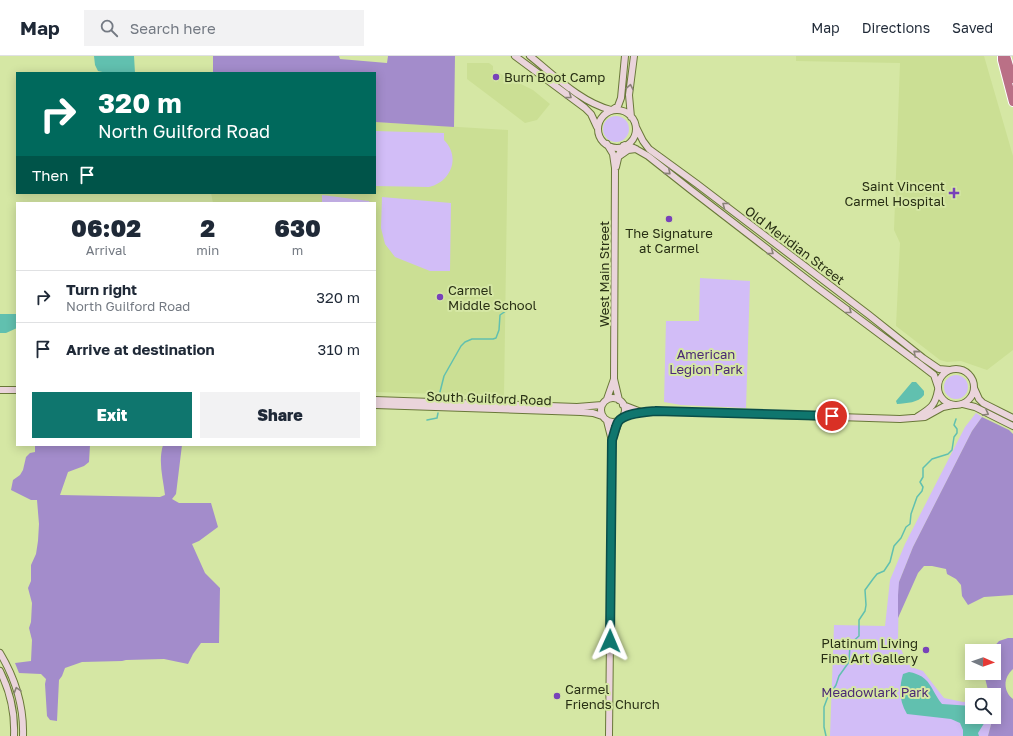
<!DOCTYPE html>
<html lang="en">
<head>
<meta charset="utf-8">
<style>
  :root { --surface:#fff; --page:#f2f2f3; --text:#1f2937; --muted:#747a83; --line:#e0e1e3; --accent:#0f766e }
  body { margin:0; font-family:"Golos Text",sans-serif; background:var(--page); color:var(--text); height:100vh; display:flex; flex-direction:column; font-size:15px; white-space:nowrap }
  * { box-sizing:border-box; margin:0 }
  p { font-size:13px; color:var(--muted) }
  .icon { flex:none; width:22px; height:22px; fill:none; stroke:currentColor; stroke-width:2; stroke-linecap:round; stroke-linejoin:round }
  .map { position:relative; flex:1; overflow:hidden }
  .drawer { position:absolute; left:16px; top:146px; width:360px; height:244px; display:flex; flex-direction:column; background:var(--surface); border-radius:0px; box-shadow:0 2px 10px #0003 }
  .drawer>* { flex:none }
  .guide { position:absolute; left:16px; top:16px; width:360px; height:122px; border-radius:0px; box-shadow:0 2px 10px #0003; background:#00695c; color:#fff; overflow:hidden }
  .needle { width:26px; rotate:92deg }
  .fabs { position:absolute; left:965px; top:588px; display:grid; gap:8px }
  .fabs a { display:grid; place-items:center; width:36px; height:36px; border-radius:0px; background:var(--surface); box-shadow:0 2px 10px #0003; font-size:20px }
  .pin { position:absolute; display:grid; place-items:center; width:34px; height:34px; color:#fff; margin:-17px; border:2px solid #fff; border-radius:50%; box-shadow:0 1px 4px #0007 }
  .me { position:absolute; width:44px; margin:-22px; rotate:1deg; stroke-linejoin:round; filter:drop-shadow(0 0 3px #0008) }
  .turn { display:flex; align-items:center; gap:14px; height:84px; padding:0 16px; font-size:18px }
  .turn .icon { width:52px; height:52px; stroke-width:2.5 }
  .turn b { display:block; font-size:28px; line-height:34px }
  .then { display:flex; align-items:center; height:38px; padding:0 16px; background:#0003; gap:8px; font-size:15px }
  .eta { display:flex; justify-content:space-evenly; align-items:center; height:68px; text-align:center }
  .eta b { font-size:24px; font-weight:800; line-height:28px }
  .cta { display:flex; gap:8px; margin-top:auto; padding:8px 16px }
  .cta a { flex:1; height:46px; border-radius:0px; background:var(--accent); color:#fff; font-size:16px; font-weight:800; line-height:46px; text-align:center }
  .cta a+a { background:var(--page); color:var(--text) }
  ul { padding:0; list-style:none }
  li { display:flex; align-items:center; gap:12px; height:52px; padding:0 16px; border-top:1px solid var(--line) }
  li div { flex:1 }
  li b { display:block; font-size:15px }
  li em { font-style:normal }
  header { display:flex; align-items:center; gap:24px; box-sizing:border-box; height:56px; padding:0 20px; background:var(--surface); border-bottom:1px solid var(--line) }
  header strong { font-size:19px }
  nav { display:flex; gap:22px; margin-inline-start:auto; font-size:14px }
  .search { width:280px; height:36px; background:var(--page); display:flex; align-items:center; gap:10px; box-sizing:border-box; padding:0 14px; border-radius:0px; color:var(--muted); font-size:15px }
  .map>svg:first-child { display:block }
  .built { fill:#cbdf94 }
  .green { fill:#d2bdf7 }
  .forest { fill:#a38ccb }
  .water { fill:#61c0af }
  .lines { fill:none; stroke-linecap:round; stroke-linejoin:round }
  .stream { stroke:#61c0af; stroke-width:1.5 }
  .secondary-casing { stroke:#697839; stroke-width:8 }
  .highway-casing { stroke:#fff; stroke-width:10 }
  .secondary { stroke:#ead4db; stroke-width:6 }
  .highway { stroke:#ba7086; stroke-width:8 }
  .oneway { stroke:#898278 }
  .route-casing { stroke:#0a4d48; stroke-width:10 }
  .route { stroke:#0f766e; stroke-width:7 }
  .poi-dot { fill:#7842b9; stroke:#d5e7a4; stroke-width:1.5 }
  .labels { text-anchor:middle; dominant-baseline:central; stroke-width:4; stroke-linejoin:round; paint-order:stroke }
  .poi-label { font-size:13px; fill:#282f14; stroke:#d5e7a4; text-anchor:start }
  .street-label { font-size:13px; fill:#282f14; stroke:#d5e7a4 }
  .park-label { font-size:13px; fill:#4b2975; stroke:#d5e7a4 }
</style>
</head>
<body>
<header>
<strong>Map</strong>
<div class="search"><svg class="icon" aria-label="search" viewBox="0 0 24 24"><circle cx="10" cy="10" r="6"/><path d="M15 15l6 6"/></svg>Search here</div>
<nav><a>Map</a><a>Directions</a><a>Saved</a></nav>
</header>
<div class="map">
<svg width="1013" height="680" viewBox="0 0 1013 680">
  <rect width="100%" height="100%" fill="#d5e7a4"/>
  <path class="built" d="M796,0H984L1013,100V294L987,314L961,305L947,306L940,304L896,270L900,187L894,174L900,7L796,5Z
    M467,7H489L493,10V14L533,34L550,48L537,64L525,67L467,23Z
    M375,66L508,74L504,340L375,336V147H213L211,137H375Z"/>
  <path class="green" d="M603 73a13 13 0 1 1 26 0a13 13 0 1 1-26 0Z
    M375,75L444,77V84C461,101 451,126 429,131L375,130Z
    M322,139L369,145L370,147H322Z
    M382,141L451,147L450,215H430L395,201L385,188L381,172Z
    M700,222L750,225L746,352L681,349L664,346L666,265H699Z
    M944 331a12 12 0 1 1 24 0a12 12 0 1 1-24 0Z
    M976,357L982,361L972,375L913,491L899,526L898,585L905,603L911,611L923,615L944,642L963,646L972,645V661H993L988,680H830L834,569L885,570L890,524L905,488L965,371Z"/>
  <path class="forest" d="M213,0H339L340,3L387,7L388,0H455L454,71L375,66V17H213Z
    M982,361L1009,374L1013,378V539L984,541L968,549L962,540L961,529L956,523L947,518L946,513L932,510H924L918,517L898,562V539L899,526L913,491L972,375Z
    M35,389H90L89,406L84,410L68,416L60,439L160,441L165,439C163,422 158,406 163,389H182L176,438L172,443L179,447H211L218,471L199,485L192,488L205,517L220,532L219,587H201L193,598L188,608L164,603L126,604L122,605L82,606L65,612L62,620L59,624L57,665L50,664L47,660L45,628L46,623L41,618L19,617L15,607L31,605L32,584L29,572L31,566L32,547L28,532L31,525V509L36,498L38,485L39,468L37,444H31L11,434L13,424L20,419L23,414L26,401L30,397L35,396Z
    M1008,582H1013V613C1003,622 1003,635 1013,643V680H988L993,661H994V639H985L988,634L985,622L988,617H994V595L991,594L999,585Z"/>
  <path class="water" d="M94,0H134L135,17H107L98,15L95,9Z
    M0,258H17V272L6,277H0Z
    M912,326H916L924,335V339C918,347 907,347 897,348L896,345Z
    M909,616C931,620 930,633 942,648L972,650V661H988L978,677L979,680H963V674L960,667L951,663L907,658C899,645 899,632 903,618Z"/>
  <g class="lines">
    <path class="stream" d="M440,336L444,320L461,290L465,286L472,283H493L496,282L499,274L500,259L510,252
      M427,364L437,362L438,357
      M826,680L824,671V651L827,643L836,629L839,620L849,606L850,588L859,580V564L865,555L866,549L865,534L873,523L877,518L884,515L890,506L894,490L901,482L906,471L910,468L911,458L917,441L922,435L923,431L920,426L923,421V412L932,403L948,398L952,394L954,381L957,377V373L954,369L956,363"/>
    <defs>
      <path id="secondary" d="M515,0L585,52L591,58L597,71
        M530,0C554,19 580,46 611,54
        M612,54L618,50L621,42L625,0
        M598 73a19 19 0 1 1 38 0a19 19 0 1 1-38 0Z
        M631,61L629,39L634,0
        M636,71L643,85L649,93L697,128L869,259L923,302L939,313L950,314
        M607,88L613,98L615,112L614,323L619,344
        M625,89L634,92L648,100L691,134L818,232L917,306L934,319L938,331
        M618,101L628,94L636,93
        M616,111L619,98L623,90
        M938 331a18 18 0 1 1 36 0a18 18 0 1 1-36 0Z
        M974,332L979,343L983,347L1013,362
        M0,334H17
        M601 354a12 12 0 1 1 24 0a12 12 0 1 1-24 0Z
        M607,343L614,323
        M375,344L577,351L602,349
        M963,348L975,351L1013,370
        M375,349L581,356L593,357L602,360
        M623,349L641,356
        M622,361L641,356L657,355L900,363L925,361L943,351L953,349
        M917,361C931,352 935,350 938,334
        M607,365L612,385
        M0,597C15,622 24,650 23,680
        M0,615C10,635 15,658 14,680
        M609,680L612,385L619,365"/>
      <path id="highway" d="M1002,0V4L1013,46
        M1006,0L1013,23"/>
    </defs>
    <use href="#secondary" class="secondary-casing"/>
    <use href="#highway" class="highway-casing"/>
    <use href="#secondary" class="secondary"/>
    <use href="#highway" class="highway"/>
  </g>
  <defs><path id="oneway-chevron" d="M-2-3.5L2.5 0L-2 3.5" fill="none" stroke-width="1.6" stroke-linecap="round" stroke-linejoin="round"/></defs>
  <g class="oneway">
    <use href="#oneway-chevron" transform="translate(630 31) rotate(-79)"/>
    <use href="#oneway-chevron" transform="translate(569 40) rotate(36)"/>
    <use href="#oneway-chevron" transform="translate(668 116) rotate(40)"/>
    <use href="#oneway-chevron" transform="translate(725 149) rotate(-143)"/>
    <use href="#oneway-chevron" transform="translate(771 196) rotate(37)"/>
    <use href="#oneway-chevron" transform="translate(849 255) rotate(38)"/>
    <use href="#oneway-chevron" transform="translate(916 297) rotate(-140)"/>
    <use href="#oneway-chevron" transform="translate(986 357) rotate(28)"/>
    <use href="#oneway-chevron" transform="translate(17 634) rotate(-106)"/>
  </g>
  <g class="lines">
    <defs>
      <path id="route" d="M610,585L612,384C614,379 615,372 618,366C624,357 646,356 656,355L832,360"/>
    </defs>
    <use href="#route" class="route-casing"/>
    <use href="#route" class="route"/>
  </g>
  <g class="poi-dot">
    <circle cx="496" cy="21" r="4"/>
    <path d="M952 131h4v4h4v4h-4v4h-4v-4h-4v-4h4z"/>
    <circle cx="669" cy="163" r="4"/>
    <circle cx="440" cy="241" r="4"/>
    <circle cx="926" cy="594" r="4"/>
    <circle cx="557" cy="640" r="4"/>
  </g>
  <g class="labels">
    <g class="poi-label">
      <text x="504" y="21">Burn Boot Camp</text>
      <text x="945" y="130" text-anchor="end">Saint Vincent<tspan x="945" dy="15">Carmel Hospital</tspan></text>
      <text x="669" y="177" text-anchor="middle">The Signature<tspan x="669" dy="15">at Carmel</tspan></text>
      <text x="448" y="234">Carmel<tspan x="448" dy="15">Middle School</tspan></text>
      <text x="918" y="587" text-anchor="end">Platinum Living<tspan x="918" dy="15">Fine Art Gallery</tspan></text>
      <text x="565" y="633">Carmel<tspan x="565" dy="15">Friends Church</tspan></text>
    </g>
    <g class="street-label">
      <text transform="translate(795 189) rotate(37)">Old Meridian Street</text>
      <text transform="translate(604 218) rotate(-90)">West Main Street</text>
      <text transform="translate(489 342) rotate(2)">South Guilford Road</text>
    </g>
    <g class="park-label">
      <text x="706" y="298">American<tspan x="706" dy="15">Legion Park</tspan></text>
      <text x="875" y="636">Meadowlark Park</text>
    </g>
  </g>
</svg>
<div class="fabs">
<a><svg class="needle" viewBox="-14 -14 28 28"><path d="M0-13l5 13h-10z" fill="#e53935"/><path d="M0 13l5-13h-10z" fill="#747a83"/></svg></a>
<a><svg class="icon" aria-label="search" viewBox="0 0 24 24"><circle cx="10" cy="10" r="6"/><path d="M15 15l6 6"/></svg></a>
</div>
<div class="pin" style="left:832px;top:360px;background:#d93025"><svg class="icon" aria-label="arrive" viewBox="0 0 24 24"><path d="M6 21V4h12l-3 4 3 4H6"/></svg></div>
<svg class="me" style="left:610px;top:585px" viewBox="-20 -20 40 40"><path d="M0-17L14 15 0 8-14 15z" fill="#0f766e" stroke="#fff" stroke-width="4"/></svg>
<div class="guide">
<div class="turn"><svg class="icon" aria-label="right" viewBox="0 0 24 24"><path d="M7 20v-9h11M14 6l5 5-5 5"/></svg><div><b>320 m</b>North Guilford Road</div></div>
<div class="then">Then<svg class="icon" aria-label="arrive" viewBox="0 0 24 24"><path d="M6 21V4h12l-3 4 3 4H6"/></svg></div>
</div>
<section class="drawer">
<div class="eta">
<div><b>06:02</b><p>Arrival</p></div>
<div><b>2</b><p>min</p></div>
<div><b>630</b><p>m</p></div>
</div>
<ul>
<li><svg class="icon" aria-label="right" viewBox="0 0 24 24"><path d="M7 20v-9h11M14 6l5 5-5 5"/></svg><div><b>Turn right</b><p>North Guilford Road</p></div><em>320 m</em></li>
<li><svg class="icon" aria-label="arrive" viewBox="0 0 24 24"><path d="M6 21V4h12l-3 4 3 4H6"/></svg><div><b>Arrive at destination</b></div><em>310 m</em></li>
</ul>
<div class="cta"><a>Exit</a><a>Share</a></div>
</section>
</div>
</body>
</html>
